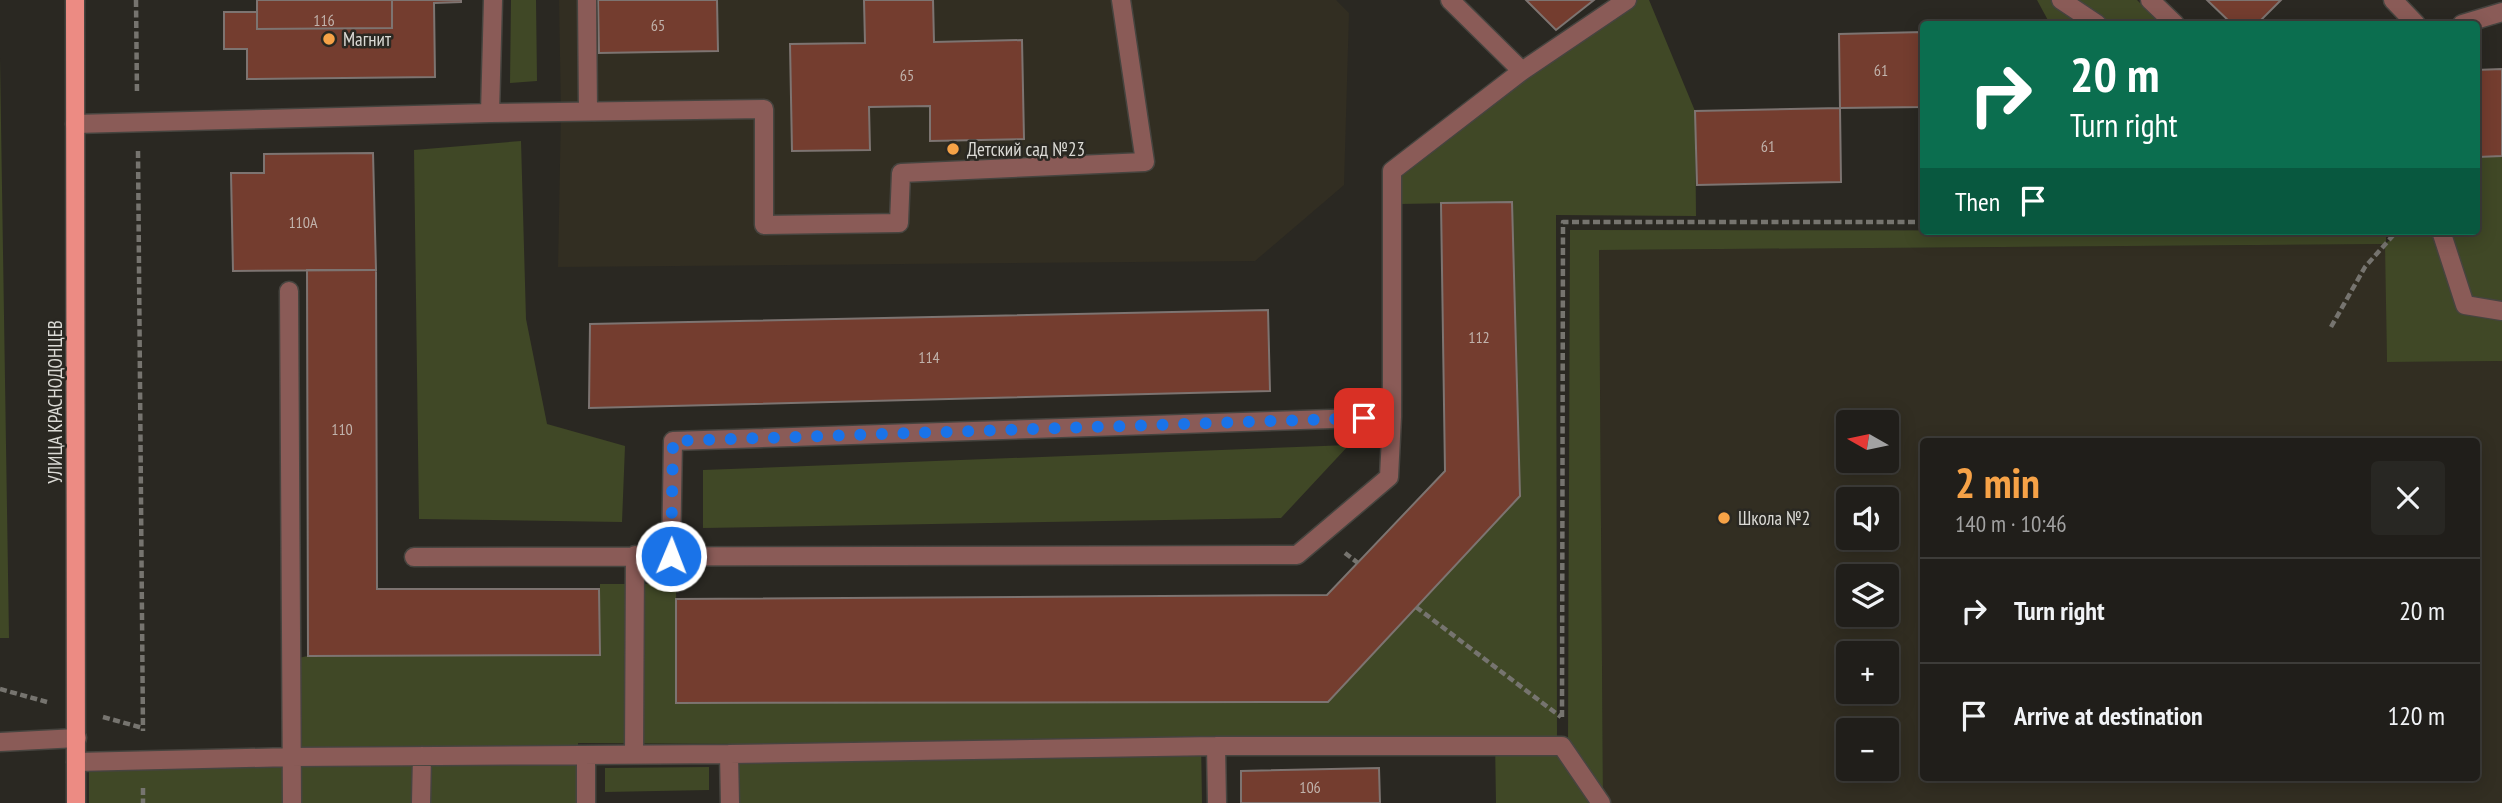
<!DOCTYPE html>
<html lang="en">
<head>
<meta charset="utf-8">
<style>
  :root { --surface:#201e1a; --page:#282723; --text:#f1f3f6; --muted:#a2a2a2; --line:#3d3c39; --accent:#f6a247 }
  body { margin:0; font-family:"PT Sans Narrow",sans-serif; background:var(--page); color:var(--text); height:100vh; display:flex; flex-direction:column; font-size:26px; white-space:nowrap }
  * { box-sizing:border-box; margin:0 }
  p { font-size:23px; color:var(--muted) }
  .icon { flex:none; width:38px; height:38px; fill:none; stroke:currentColor; stroke-width:2; stroke-linecap:round; stroke-linejoin:round }
  .map { position:relative; flex:1; overflow:hidden }
  .side { position:absolute; left:1920px; top:438px; width:560px; height:343px; display:flex; flex-direction:column; background:var(--surface); border-radius:7px; box-shadow:0 4px 18px #0003,0 0 0 2px var(--line) }
  .side>* { flex:none }
  .banner { position:absolute; left:1920px; top:21px; width:560px; height:214px; border-radius:7px; box-shadow:0 4px 18px #0003,0 0 0 2px var(--line); background:#0b6e4f; color:#fff; overflow:hidden }
  .needle { width:46px; rotate:279deg }
  .tools { position:absolute; left:1836px; top:410px; display:grid; gap:14px }
  .tools a { display:grid; place-items:center; width:63px; height:63px; border-radius:7px; background:var(--surface); box-shadow:0 4px 18px #0003,0 0 0 2px var(--line); font-size:35px }
  .pin { position:absolute; display:grid; place-items:center; width:60px; height:60px; color:#fff; margin:-30px; border-radius:14px; box-shadow:0 4px 10px #0006 }
  .me { position:absolute; width:77px; margin:-38px; rotate:1deg; stroke-linejoin:round; filter:drop-shadow(0 0 5px #0008) }
  .turn { display:flex; align-items:center; gap:24px; height:147px; padding:0 35px; font-size:32px }
  .turn .icon { width:91px; height:91px; stroke-width:2.5 }
  .turn b { display:block; font-size:49px; line-height:60px }
  .then { display:flex; align-items:center; height:66px; padding:0 35px; background:#0003; gap:14px; font-size:26px }
  .round { display:grid; place-items:center; flex:none; width:74px; height:74px; border-radius:7px; background:var(--page) }
  .summary { display:flex; align-items:center; justify-content:space-between; height:119px; padding:0 35px }
  h1 { font-size:42px; font-weight:600; line-height:52px; color:var(--accent) }
  ul { padding:0; list-style:none }
  li { display:flex; align-items:center; gap:21px; height:105px; padding:0 35px; border-top:2px solid var(--line) }
  li div { flex:1 }
  li b { display:block; font-size:26px }
  li em { font-style:normal }
  .map>svg:first-child { display:block }
  .built { fill:#322e22; fill-rule:evenodd }
  .green { fill:#404826 }
  .building { fill:#743d2f; stroke:#7d7471; stroke-width:2 }
  .lines { fill:none; stroke-linecap:round; stroke-linejoin:round }
  .minor-casing { stroke:#46443f; stroke-width:21 }
  .major-casing { stroke:#46443f; stroke-width:21 }
  .path { stroke:#76746f; stroke-width:4.5; stroke-dasharray:7 3.5; stroke-linecap:butt }
  .minor { stroke:#8a5b57; stroke-width:18 }
  .major { stroke:#ec8b83; stroke-width:18 }
  .route { stroke:#1a73e8; stroke-width:12; stroke-dasharray:0 21.6 }
  .poi-dot { fill:#f6a247; stroke:#2a2822; stroke-width:2.5 }
  .labels { text-anchor:middle; dominant-baseline:central; stroke-width:5; stroke-linejoin:round; paint-order:stroke }
  .number-label { font-size:16px; fill:#c1b3ac }
  .poi-label { font-size:19px; fill:#dbdad5; stroke:#2a2822; text-anchor:start }
  .street-label { font-size:19px; fill:#dbdad5; stroke:#2a2822 }
</style>
</head>
<body>
<div class="map">
<svg width="2502" height="803" viewBox="0 0 2502 803">
  <rect width="100%" height="100%" fill="#2a2822"/>
  <path class="built" d="M559,0H1336L1349,13L1344,185L1255,261L558,267L561,112Z
    M2386,244L2387,362L2502,361V803H1603L1599,250ZM1848,422H1886V460H1848ZM1923,441H2476V777H1923ZM1848,499H1886V537H1848ZM1848,576H1886V614H1848ZM1848,653H1886V691H1848ZM1848,730H1886V768H1848Z"/>
  <path class="green" d="M511,0H536L537,81L510,83Z
    M1636,0H1649L1695,111L1696,216L1556,215L1557,740L1568,745L1570,230L2386,231V243L2403,231H2476V75L2478,157L2502,156V361L2387,362L2385,244L1599,250L1603,803H1496L1495,740H1201L1202,803H738L737,744L578,743V803H89V771L297,763L298,658L308,656L599,655L600,584H676L677,703L1328,701L1520,496L1512,202L1399,204L1398,174L1526,75Z
    M2037,0H2054L2090,24H2050Z
    M2077,0H2137L2157,20L2147,24H2113Z
    M0,58L9,638H0Z
    M521,141L526,319L547,424L625,446L622,522L419,519L414,150Z
    M1349,445L1281,518L703,528V470Z
    M709,767V790L605,792V768Z"/>
  <path class="building" d="M257,0H392V28L257,29Z
    M392,0H461V2L434,3L435,77L247,79V49H224V12H257V29L392,28Z
    M598,0H717L718,51L599,53Z
    M864,0H933L934,42L1022,40L1024,139L930,141V106L869,107L870,150L792,151L790,44L865,43Z
    M1526,0H1594L1556,30Z
    M2207,0H2281L2257,24H2232Z
    M1923,32V107L1840,108L1839,34Z
    M2502,69V156L2478,157L2476,70Z
    M1840,108L1841,182L1697,185L1695,111Z
    M373,153L376,270L233,271L231,173H264V154Z
    M1512,202L1520,496L1328,702L676,703V599L1327,595L1445,471L1441,203Z
    M307,270H376L377,589H599L600,655L308,656Z
    M1268,310L1270,391L589,408L590,324Z
    M1379,768L1380,803H1241V771Z"/>
  <g class="lines">
    <defs>
      <path id="minor" d="M493,0L490,113L764,109V225L899,223L901,173L1145,162L1121,0
        M587,0L588,111
        M1450,0L1522,71
        M2061,0L2097,24
        M2150,0L2175,24
        M2393,0L2416,24
        M2462,24L2502,12
        M75,124L490,113
        M2441,231L2465,305L2502,311
        M289,291L292,803
        M671,556L673,441L1392,417
        M414,557L1297,555L1389,477L1392,417V171L1522,71L1627,0
        M0,742L77,738
        M1216,746L1217,803
        M729,754L730,803
        M586,755V803
        M634,755L635,555
        M76,762L293,757L729,754L1216,746H1562L1601,803
        M421,803L422,756"/>
      <path id="major" d="M75,0L76,803"/>
    </defs>
    <use href="#minor" class="minor-casing"/>
    <use href="#major" class="major-casing"/>
    <path class="path" d="M136,0L137,94
      M138,151L143,731
      M2331,327L2365,267L2397,231
      M1345,553L1358,563
      M1416,607L1561,717
      M0,689L47,702
      M103,717L143,728
      M1562,717L1563,222H1923
      M143,788V803"/>
    <use href="#minor" class="minor"/>
    <use href="#major" class="major"/>
  </g>
  <g class="lines">
    <path class="route" d="M671,556L673,441L1364,418"/>
  </g>
  <g class="poi-dot">
    <circle cx="329" cy="39" r="7"/>
    <circle cx="953" cy="149" r="7"/>
    <circle cx="1724" cy="518" r="7"/>
  </g>
  <g class="labels">
    <g class="number-label">
      <text x="324" y="20">116</text>
      <text x="658" y="25">65</text>
      <text x="1881" y="70">61</text>
      <text x="907" y="75">65</text>
      <text x="1768" y="146">61</text>
      <text x="303" y="222">110А</text>
      <text x="1479" y="337">112</text>
      <text x="929" y="357">114</text>
      <text x="342" y="429">110</text>
      <text x="1310" y="787">106</text>
    </g>
    <g class="poi-label">
      <text x="343" y="39">Магнит</text>
      <text x="967" y="149">Детский сад №23</text>
      <text x="1738" y="518">Школа №2</text>
    </g>
    <g class="street-label">
      <text transform="translate(55 402) rotate(-90)">УЛИЦА КРАСНОДОНЦЕВ</text>
    </g>
  </g>
</svg>
<div class="tools">
<a><svg class="needle" viewBox="-14 -14 28 28"><path d="M0-13l5 13h-10z" fill="#e53935"/><path d="M0 13l5-13h-10z" fill="#a2a2a2"/></svg></a>
<a><svg class="icon" aria-label="sound" viewBox="0 0 24 24"><path d="M4 9h4l5-4v14l-5-4H4zM17 9q2 3 0 6"/></svg></a>
<a><svg class="icon" aria-label="layers" viewBox="0 0 24 24"><path d="M12 4l9 5-9 5-9-5zM3 14l9 5 9-5"/></svg></a>
<a>+</a>
<a>−</a>
</div>
<div class="pin" style="left:1364px;top:418px;background:#d93025"><svg class="icon" aria-label="arrive" viewBox="0 0 24 24"><path d="M6 21V4h12l-3 4 3 4H6"/></svg></div>
<svg class="me" style="left:671px;top:556px" viewBox="-20 -20 40 40"><circle r="17" fill="#1a73e8" stroke="#fff" stroke-width="3"/><path d="M0-11L8 9 0 5-8 9z" fill="#fff"/></svg>
<div class="banner">
<div class="turn"><svg class="icon" aria-label="right" viewBox="0 0 24 24"><path d="M7 20v-9h11M14 6l5 5-5 5"/></svg><div><b>20 m</b>Turn right</div></div>
<div class="then">Then<svg class="icon" aria-label="arrive" viewBox="0 0 24 24"><path d="M6 21V4h12l-3 4 3 4H6"/></svg></div>
</div>
<section class="side">
<div class="summary"><div><h1>2 min</h1><p>140 m · 10:46</p></div><a class="round"><svg class="icon" aria-label="close" viewBox="0 0 24 24"><path d="M6 6l12 12M18 6L6 18"/></svg></a></div>
<ul>
<li><svg class="icon" aria-label="right" viewBox="0 0 24 24"><path d="M7 20v-9h11M14 6l5 5-5 5"/></svg><div><b>Turn right</b></div><em>20 m</em></li>
<li><svg class="icon" aria-label="arrive" viewBox="0 0 24 24"><path d="M6 21V4h12l-3 4 3 4H6"/></svg><div><b>Arrive at destination</b></div><em>120 m</em></li>
</ul>
</section>
</div>
</body>
</html>
